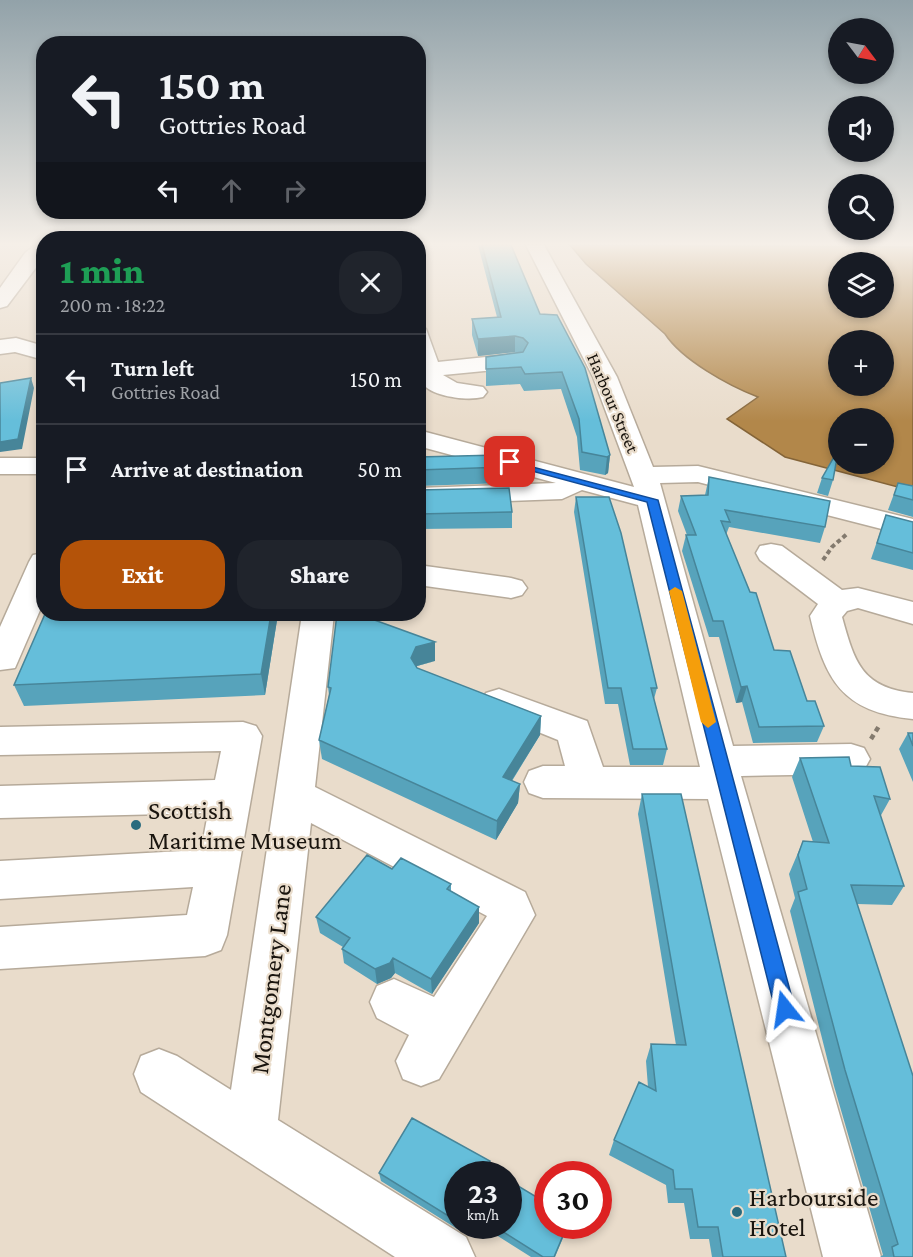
<!DOCTYPE html>
<html lang="en">
<head>
<meta charset="utf-8">
<style>
  :root { --surface:#171b24; --page:#20242c; --text:#f1f3f6; --muted:#9ea1a6; --line:#363941; --accent:#b45309 }
  body { margin:0; font-family:"Crimson Pro",serif; background:var(--page); color:var(--text); height:100vh; display:flex; flex-direction:column; font-size:22px; white-space:nowrap }
  * { box-sizing:border-box; margin:0 }
  p { font-size:20px; color:var(--muted) }
  .icon { flex:none; width:33px; height:33px; fill:none; stroke:currentColor; stroke-width:2; stroke-linecap:round; stroke-linejoin:round }
  .map { position:relative; flex:1; overflow:hidden }
  .side { position:absolute; left:36px; top:231px; width:390px; height:390px; display:flex; flex-direction:column; background:var(--surface); border-radius:24px; box-shadow:0 3px 9px #0003 }
  .side>* { flex:none }
  .guide { position:absolute; left:36px; top:36px; width:390px; height:183px; border-radius:24px; box-shadow:0 3px 9px #0003; background:#171b24; color:var(--text); overflow:hidden }
  .needle { width:39px; rotate:122deg }
  .buttons { position:absolute; left:828px; top:18px; display:grid; gap:12px }
  .buttons a { display:grid; place-items:center; width:66px; height:66px; border-radius:50%; background:var(--surface); box-shadow:0 3px 9px #0003; font-size:30px }
  .speed { position:absolute; left:444px; top:1161px; display:flex; gap:12px; font-size:30px; font-weight:700; text-align:center }
  .speed>* { display:grid; place-content:center; width:78px; height:78px; border-radius:50%; background:var(--surface); box-shadow:0 3px 9px #0003; line-height:1 }
  .speed small { font-size:15px; font-weight:400 }
  .speed .limit { border:9px solid #d22; background:#fff; color:#111 }
  .pin { position:absolute; display:grid; place-items:center; width:51px; height:51px; color:#fff; margin:-26px; border-radius:12px; box-shadow:0 3px 9px #0006 }
  .me { position:absolute; width:66px; margin:-33px; rotate:345deg; stroke-linejoin:round; filter:drop-shadow(0 0 4px #0008) }
  .turn { display:flex; align-items:center; gap:21px; height:126px; padding:0 24px; font-size:27px }
  .turn .icon { width:78px; height:78px; stroke-width:2.5 }
  .turn b { display:block; font-size:42px; line-height:51px }
  .lanes { display:flex; align-items:center; height:57px; padding:0 24px; background:#0003; justify-content:center; gap:30px; direction:ltr }
  .lanes .off { opacity:.35 }
  .round { display:grid; place-items:center; flex:none; width:63px; height:63px; border-radius:24px; background:var(--page) }
  .overview { display:flex; align-items:center; justify-content:space-between; height:102px; padding:0 24px }
  h1 { font-size:36px; font-weight:800; line-height:45px; color:#1e9e55 }
  .cta { display:flex; gap:12px; margin-top:auto; padding:12px 24px }
  .cta a { flex:1; height:69px; border-radius:24px; background:var(--accent); color:#fff; font-size:24px; font-weight:800; line-height:69px; text-align:center }
  .cta a+a { background:var(--page); color:var(--text) }
  ul { padding:0; list-style:none }
  li { display:flex; align-items:center; gap:18px; height:90px; padding:0 24px; border-top:2px solid var(--line) }
  li div { flex:1 }
  li b { display:block; font-size:22px }
  li em { font-style:normal }
  .map>svg:first-child { display:block }
  .water { fill:#b2874a; stroke:#846438; stroke-width:1.5; fill-rule:evenodd }
  .lines { fill:none; stroke-linecap:round; stroke-linejoin:round }
  .minor-casing { stroke:#b6aa9a; stroke-width:3 }
  .path-far1 { stroke:#837a6e; stroke-width:4; stroke-dasharray:4.5 3; stroke-linecap:butt }
  .path { stroke:#837a6e; stroke-width:4.5; stroke-dasharray:5 4; stroke-linecap:butt }
  .minor { fill:#fff; fill-rule:evenodd }
  .wall { fill:#57a3bb }
  .shaded-wall { fill:#478599 }
  .building { fill:#65beda; stroke:#478599; stroke-width:1.5 }
  .route { fill:#1a73e8; stroke:#114b97; stroke-width:1.5 }
  .slow { fill:#f59e0b }
  .poi-dot { fill:#296b7e; stroke:#e9dccb; stroke-width:2 }
  .labels { text-anchor:middle; dominant-baseline:central; stroke-width:4.5; stroke-linejoin:round; paint-order:stroke }
  .far-street-label { font-size:18px; fill:#19140e; stroke:#e9dccb }
  .near-poi-label { font-size:26px; fill:#19140e; stroke:#e9dccb; text-anchor:start }
  .near-street-label { font-size:26px; fill:#19140e; stroke:#e9dccb }
</style>
</head>
<body>
<div class="map">
<svg width="913" height="1257" viewBox="0 0 913 1257">
  <rect width="100%" height="100%" fill="#e9dccb"/>
  <path class="water" d="M570,245L913,247V491L785,457L727,419L758,397C729,386 682,360 665,334L586,264ZM838,262H884V308H838ZM838,340H884V386H838ZM838,418H884V464H838Z"/>
  <g class="lines">
    <defs>
      <path id="minor" d="M35,245H44V257L7,306L0,308V288L25,253Z
        M526,245H544L617,377L653,467L698,466L913,519V537L698,482L660,483L733,746L851,744L864,748L870,759L864,770L851,774L741,776L881,1257H823L708,799L543,798L529,793L524,782L529,771L543,766H565L558,740L486,711L481,702L486,693L499,689L587,721L603,767H700L638,505L582,490L562,499L418,504V488L556,483L418,446V430L634,487L593,377Z
        M418,328L426,329L438,362L514,354L522,356L525,361L522,366L514,368L443,375L457,383L483,387L487,392L483,397C468,401 429,397 421,381C414,366 418,343 418,328Z
        M16,338L44,346V360L15,352L0,354V340Z
        M0,458H44V474H0Z
        M771,544L782,546L842,590L858,588L913,602V624L858,608L847,611L842,617C854,660 861,688 913,693V719C842,712 825,680 810,616L818,604L760,560L756,553L760,546Z
        M44,553V601L15,668L0,670V627L29,562L33,555Z
        M418,565L511,578L522,581L527,588L522,595L511,598L418,585Z
        M302,614H334L315,787L525,892L535,915L439,1079L421,1086L403,1079L396,1061L409,1035L377,1018L370,1002L377,986L394,979L434,997L487,916L311,823L278,1120L466,1237L475,1257H395L141,1092L134,1074L141,1056L159,1049L177,1056L231,1090Z
        M243,722L256,726L262,736L227,935L221,950L205,956L0,969V927L187,915L193,887L0,899V861L201,850L208,813L0,818V786L215,780L221,751L0,755V727Z"/>
    </defs>
    <use href="#minor" class="minor-casing"/>
    <path class="path-far1" d="M823,560L832,547L848,533"/>
    <path class="path" d="M871,739L879,726"/>
    <use href="#minor" class="minor"/>
  </g>
  <path class="wall" d="M478,245H511L540,314L610,455L608,473L605,475L580,470L577,437L561,389L524,391L520,384L486,386V357L517,352H515L478,356L472,335V319L497,317Z
    M418,457L505,467V483L418,486Z
    M709,477L825,527L820,543L729,527L726,535L774,650L824,726L817,742L753,743L742,702L736,703L719,637H709L682,551L686,535H687L678,511L681,496L705,495Z
    M822,478L833,480L828,496L817,493Z
    M898,483L913,486V517L888,510Z
    M418,490L512,512V528L418,529Z
    M576,497L657,688L654,699L667,749L663,765H630L618,704H605L574,512Z
    M886,515L913,522V570L871,559Z
    M45,614H278L265,695L24,706L14,685Z
    M435,661L417,666V668L541,716L540,735L512,781L520,784L518,803L496,840L322,759L319,740L329,695L328,687Z
    M908,733H913V782L899,749Z
    M800,758L890,799L880,817L904,886L892,905L857,904L913,1257H880L883,1255L834,1086L790,911L795,898L789,874L803,841L813,842L792,777Z
    M642,794L786,1257H712L709,1239H690L684,1203H668L666,1185L609,1155L614,1140L648,1087L646,1061L651,1044L676,1045L638,814Z
    M392,869L451,884V891L479,907V923L432,994L395,973L391,978L377,984L344,963L342,949L343,947L320,933L316,917Z
    M490,1161L489,1169L458,1174V1226H465L462,1232L381,1181L379,1173Z
    M482,1226H568L555,1257H531Z"/>
  <path class="shaded-wall" d="M515,336V352L478,356V339Z
    M31,378L34,388L22,449L0,452V442Z
    M610,455L608,473L605,475L607,457Z
    M271,614H278L265,695L261,674Z
    M435,642V661L417,666L412,677L411,658L416,647Z
    M747,686L742,702L736,703L741,687Z
    M541,716L540,735L502,796L503,777Z
    M520,784L518,803L496,840L497,821Z
    M479,907V923L432,994L431,979Z
    M393,958L395,973L391,978L377,984L375,969Z"/>
  <path class="building" d="M482,245H511L540,314L557,315L585,368L610,455L607,457L582,452L579,419L562,372L525,374L521,367L486,369V357L523,352L528,343L523,338L515,336L478,339L472,319L501,317Z
    M31,378L18,439L0,442V383Z
    M499,455L504,456L505,467L418,470V457Z
    M834,457L837,458L833,480L822,478Z
    M709,477L830,501L825,527L725,510L730,522L721,521L750,592L756,593L774,650L790,651L807,701H815L824,726L759,727L747,686L741,687L723,621H713L686,535H696L681,496L708,495Z
    M898,483L913,486V500L894,495Z
    M509,488L512,512L418,514V490Z
    M576,497H609L621,533L657,688H651L667,749H633L621,688H608Z
    M886,515L913,522V553L877,543Z
    M45,614H271L261,674L14,685Z
    M337,614H358L435,642L416,647L411,658L417,668L541,716L503,777L520,784L497,821L319,740L331,688L328,687Z
    M908,733H913V746Z
    M849,757L851,766L880,767L890,799L874,796L904,886L851,885L913,1076V1257H894L892,1247L898,1244L845,1070L798,892L807,889L798,855L803,841L829,843L800,758Z
    M642,794H681L786,1257H723L718,1227H698L692,1189H675L673,1170L614,1140L639,1082L656,1091L651,1044L686,1045Z
    M367,855L392,869L401,858L451,884L447,889L479,907L431,979L393,958L390,963L375,969L342,949L350,938L316,917Z
    M412,1118L490,1161L487,1167L499,1174H458V1222L379,1173Z
    M508,1180L548,1204V1226H567L554,1257H543L494,1226H508Z"/>
  <linearGradient id="sky" x2="0" y2="1"><stop stop-color="#92a2a9"/><stop offset="0.58" stop-color="#f5efe8"/><stop offset="1" stop-color="#f5efe8" stop-opacity="0"/></linearGradient>
  <rect width="913" height="421" fill="url(#sky)"/>
  <path class="route" d="M506,460L658,500L795,1009L792,1016L785,1018L778,1016L775,1009L647,502L506,464Z"/>
  <path class="slow" d="M675,587L682,591L716,722L708,728L701,722L669,591Z"/>
  <g class="poi-dot">
    <circle cx="136" cy="825" r="6"/>
    <circle cx="737" cy="1212" r="6"/>
  </g>
  <g class="labels">
    <g class="far-street-label">
      <text transform="translate(613 403) rotate(67)">Harbour Street</text>
    </g>
    <g class="near-poi-label">
      <text x="148" y="810">Scottish<tspan x="148" dy="30">Maritime Museum</tspan></text>
      <text x="749" y="1197">Harbourside<tspan x="749" dy="30">Hotel</tspan></text>
    </g>
    <g class="near-street-label">
      <text transform="translate(271 979) rotate(-83)">Montgomery Lane</text>
    </g>
  </g>
</svg>
<div class="buttons">
<a><svg class="needle" viewBox="-14 -14 28 28"><path d="M0-13l5 13h-10z" fill="#e53935"/><path d="M0 13l5-13h-10z" fill="#9ea1a6"/></svg></a>
<a><svg class="icon" aria-label="sound" viewBox="0 0 24 24"><path d="M4 9h4l5-4v14l-5-4H4zM17 9q2 3 0 6"/></svg></a>
<a><svg class="icon" aria-label="search" viewBox="0 0 24 24"><circle cx="10" cy="10" r="6"/><path d="M15 15l6 6"/></svg></a>
<a><svg class="icon" aria-label="layers" viewBox="0 0 24 24"><path d="M12 4l9 5-9 5-9-5zM3 14l9 5 9-5"/></svg></a>
<a>+</a>
<a>−</a>
</div>
<div class="speed"><div>23<small>km/h</small></div><div class="limit">30</div></div>
<div class="pin" style="left:510px;top:462px;background:#d93025"><svg class="icon" aria-label="arrive" viewBox="0 0 24 24"><path d="M6 21V4h12l-3 4 3 4H6"/></svg></div>
<svg class="me" style="left:785px;top:1009px" viewBox="-20 -20 40 40"><path d="M0-17L14 15 0 8-14 15z" fill="#1a73e8" stroke="#fff" stroke-width="4"/></svg>
<div class="guide">
<div class="turn"><svg class="icon" aria-label="left" viewBox="0 0 24 24"><path d="M17 20v-9H6M10 6l-5 5 5 5"/></svg><div><b>150 m</b>Gottries Road</div></div>
<div class="lanes"><svg class="icon" aria-label="left" viewBox="0 0 24 24"><path d="M17 20v-9H6M10 6l-5 5 5 5"/></svg><svg class="icon off" aria-label="ahead" viewBox="0 0 24 24"><path d="M12 20V5M6 11l6-6 6 6"/></svg><svg class="icon off" aria-label="right" viewBox="0 0 24 24"><path d="M7 20v-9h11M14 6l5 5-5 5"/></svg></div>
</div>
<section class="side">
<div class="overview"><div><h1>1 min</h1><p>200 m · 18:22</p></div><a class="round"><svg class="icon" aria-label="close" viewBox="0 0 24 24"><path d="M6 6l12 12M18 6L6 18"/></svg></a></div>
<ul>
<li><svg class="icon" aria-label="left" viewBox="0 0 24 24"><path d="M17 20v-9H6M10 6l-5 5 5 5"/></svg><div><b>Turn left</b><p>Gottries Road</p></div><em>150 m</em></li>
<li><svg class="icon" aria-label="arrive" viewBox="0 0 24 24"><path d="M6 21V4h12l-3 4 3 4H6"/></svg><div><b>Arrive at destination</b></div><em>50 m</em></li>
</ul>
<div class="cta"><a>Exit</a><a>Share</a></div>
</section>
</div>
</body>
</html>
